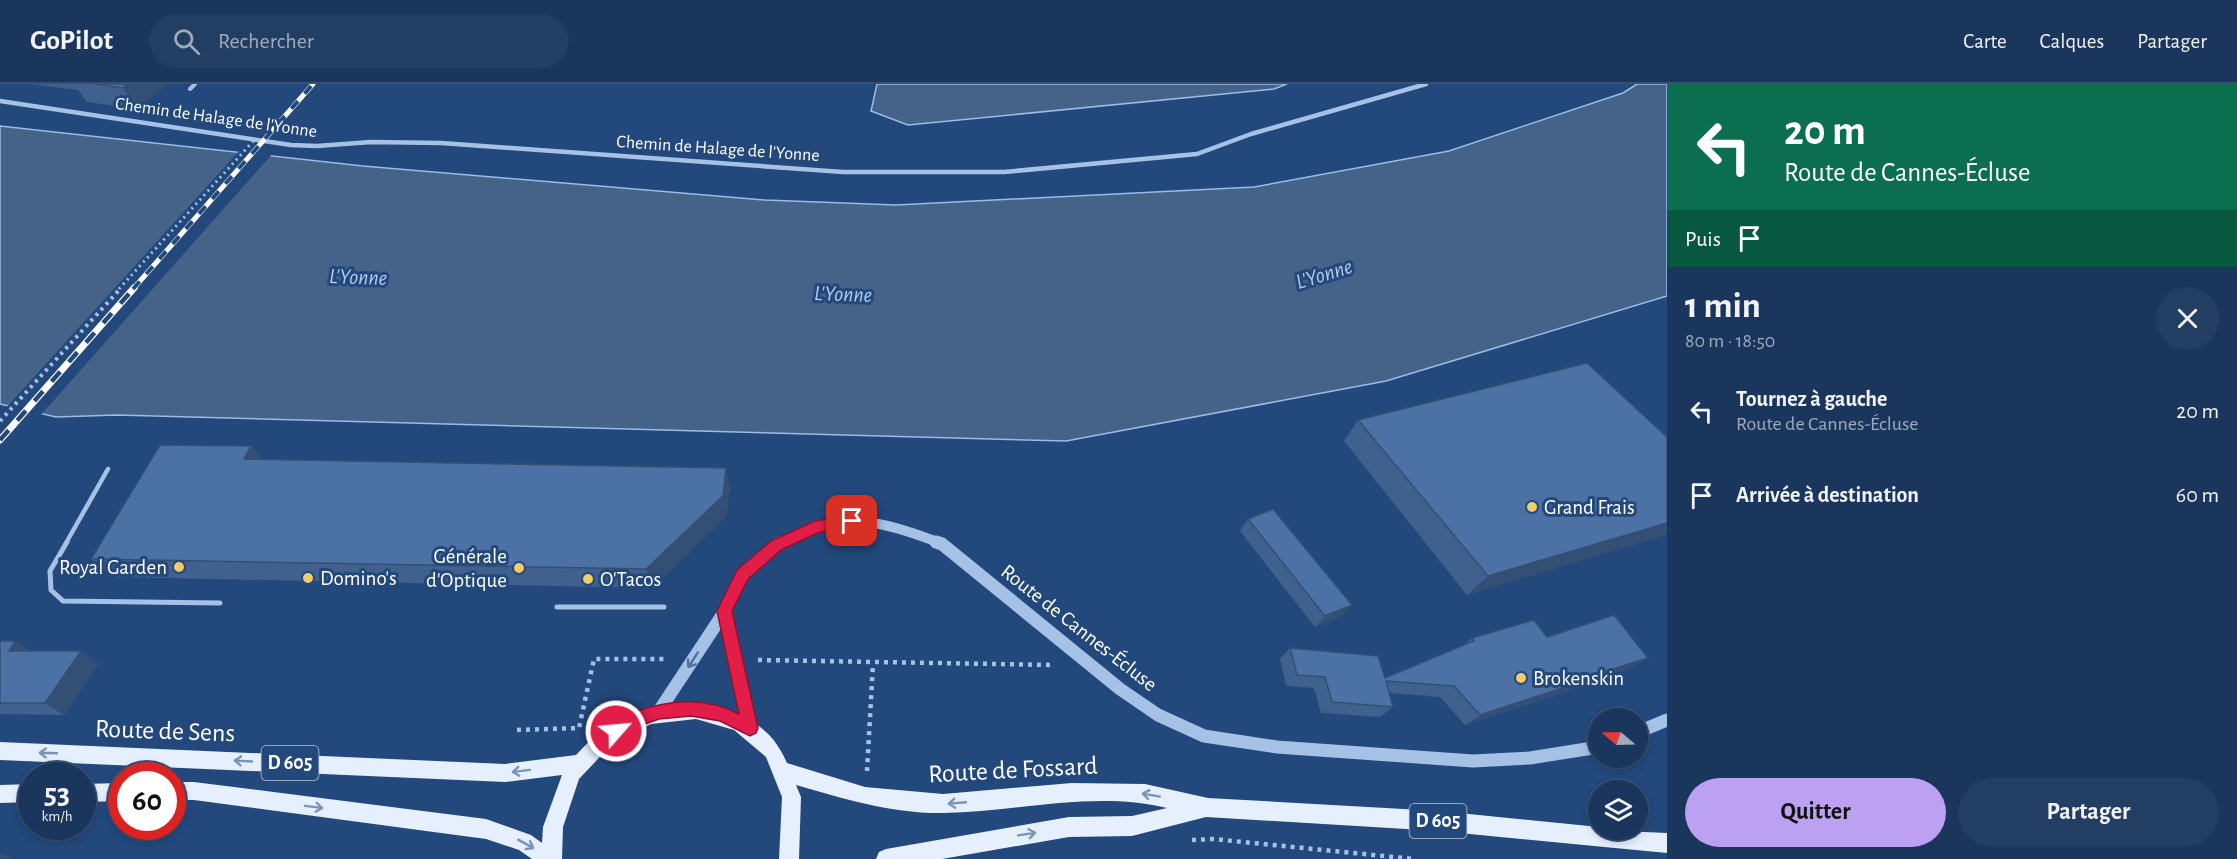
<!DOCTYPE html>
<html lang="fr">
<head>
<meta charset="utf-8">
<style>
  :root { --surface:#1a365d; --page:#233e63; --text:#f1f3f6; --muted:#9fabbc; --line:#385072; --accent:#bca0f2 }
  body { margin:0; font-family:"Alegreya Sans",sans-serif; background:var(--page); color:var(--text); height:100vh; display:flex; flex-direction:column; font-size:22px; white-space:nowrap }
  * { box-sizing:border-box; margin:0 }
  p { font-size:20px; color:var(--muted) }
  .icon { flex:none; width:33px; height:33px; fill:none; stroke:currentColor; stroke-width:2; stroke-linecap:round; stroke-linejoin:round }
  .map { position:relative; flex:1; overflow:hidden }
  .side { display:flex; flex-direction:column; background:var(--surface); width:570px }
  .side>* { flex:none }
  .guide { background:#0b6e4f; color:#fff; overflow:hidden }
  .needle { width:39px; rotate:289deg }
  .buttons { position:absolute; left:1588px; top:624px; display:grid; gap:12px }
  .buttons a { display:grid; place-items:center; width:60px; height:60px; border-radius:50%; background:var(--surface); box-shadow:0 3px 9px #0003,0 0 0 2px var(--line); font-size:30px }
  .speed { position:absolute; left:18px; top:678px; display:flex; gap:12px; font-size:30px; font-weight:700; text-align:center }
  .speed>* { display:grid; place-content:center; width:78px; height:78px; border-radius:50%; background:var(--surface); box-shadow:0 3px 9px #0003,0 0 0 2px var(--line); line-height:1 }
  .speed small { font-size:15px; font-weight:400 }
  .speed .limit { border:9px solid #d22; background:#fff; color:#111 }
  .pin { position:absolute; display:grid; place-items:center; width:51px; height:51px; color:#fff; margin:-26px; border-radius:12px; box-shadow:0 3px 9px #0006 }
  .me { position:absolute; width:66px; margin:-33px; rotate:63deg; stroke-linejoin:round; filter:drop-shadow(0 0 4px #0008) }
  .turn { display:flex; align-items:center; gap:21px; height:126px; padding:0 18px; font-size:27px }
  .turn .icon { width:78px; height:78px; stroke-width:2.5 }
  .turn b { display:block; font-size:42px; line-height:51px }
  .then { display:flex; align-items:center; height:57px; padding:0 18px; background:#0003; gap:12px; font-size:22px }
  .round { display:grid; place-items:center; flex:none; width:63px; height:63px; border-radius:32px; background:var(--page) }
  .headline { display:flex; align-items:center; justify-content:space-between; height:102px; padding:0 18px }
  h1 { font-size:36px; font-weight:600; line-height:45px }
  .primary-button { display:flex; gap:12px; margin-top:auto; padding:12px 18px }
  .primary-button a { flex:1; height:69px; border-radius:36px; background:var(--accent); color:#111; font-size:24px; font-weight:600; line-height:69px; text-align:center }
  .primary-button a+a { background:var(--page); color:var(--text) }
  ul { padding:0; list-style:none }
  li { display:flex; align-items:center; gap:18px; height:84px; padding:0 18px }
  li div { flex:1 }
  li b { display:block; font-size:22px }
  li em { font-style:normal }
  header { display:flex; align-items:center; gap:36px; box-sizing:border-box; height:84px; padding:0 30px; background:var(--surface); border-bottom:2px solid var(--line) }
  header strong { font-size:28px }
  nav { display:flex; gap:33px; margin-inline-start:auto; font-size:21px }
  .search { width:420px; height:54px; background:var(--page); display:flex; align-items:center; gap:15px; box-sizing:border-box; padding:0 21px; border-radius:33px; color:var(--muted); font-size:22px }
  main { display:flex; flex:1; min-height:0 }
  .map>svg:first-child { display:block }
  .water { fill:#456288; stroke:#9abce7; stroke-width:1.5 }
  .pier { fill:#22487c }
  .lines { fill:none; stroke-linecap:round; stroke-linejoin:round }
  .path { stroke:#a6c1e6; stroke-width:4.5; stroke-dasharray:4 5; stroke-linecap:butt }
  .service-far2 { stroke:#a6c1e6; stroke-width:4 }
  .service-far1 { stroke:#a6c1e6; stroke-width:4.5 }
  .service { stroke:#a6c1e6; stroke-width:5 }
  .minor { stroke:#a6c1e6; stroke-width:4.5 }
  .tertiary-far1 { stroke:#a6c1e6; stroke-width:10 }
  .tertiary { stroke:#a6c1e6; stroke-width:13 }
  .primary { fill:#e6effd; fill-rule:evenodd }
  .rail-far1-casing { stroke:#fff; stroke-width:5 }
  .rail-casing { stroke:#fff; stroke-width:7 }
  .rail-far1 { stroke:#22487c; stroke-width:4; stroke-dasharray:10; stroke-linecap:butt }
  .rail { stroke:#22487c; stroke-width:4.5; stroke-dasharray:13; stroke-linecap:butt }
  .path-bridge-far1 { stroke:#a6c1e6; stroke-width:3; stroke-dasharray:2 4; stroke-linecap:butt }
  .path-bridge { stroke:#a6c1e6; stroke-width:4; stroke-dasharray:3 4.5; stroke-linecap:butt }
  .wall { fill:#40618e }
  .shaded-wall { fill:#344f74 }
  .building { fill:#4b71a5; stroke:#344f74; stroke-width:1.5 }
  .oneway { stroke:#5072a1 }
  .oneway2 { stroke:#7a93b6 }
  .route { fill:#e11d48; stroke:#92132f; stroke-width:1.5 }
  .poi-dot { fill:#f1cc68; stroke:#22487c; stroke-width:2 }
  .labels { text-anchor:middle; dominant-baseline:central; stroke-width:6; stroke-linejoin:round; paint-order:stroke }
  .far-street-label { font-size:18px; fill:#fff; stroke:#22487c }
  .shield { fill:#22487c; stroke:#bdc8d8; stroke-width:1.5 }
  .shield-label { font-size:20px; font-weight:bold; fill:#fff }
  .poi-label { font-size:21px; fill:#fff; stroke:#22487c; text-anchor:start }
  .street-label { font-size:21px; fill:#fff; stroke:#22487c }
  .water-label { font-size:22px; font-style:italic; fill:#b1cced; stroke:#22487c }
  .near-street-label { font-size:26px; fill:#fff; stroke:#22487c }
</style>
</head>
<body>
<header>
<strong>GoPilot</strong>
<div class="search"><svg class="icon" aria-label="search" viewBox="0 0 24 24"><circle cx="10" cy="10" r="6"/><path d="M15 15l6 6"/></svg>Rechercher</div>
<nav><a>Carte</a><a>Calques</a><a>Partager</a></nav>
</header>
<main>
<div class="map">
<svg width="1667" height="775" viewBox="0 0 1667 775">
  <rect width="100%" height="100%" fill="#22487c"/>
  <path class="water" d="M877,0H1287L1274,5L908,41L871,27Z
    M1637,0H1667V212L1386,297L1066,357L117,331L56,333L0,320V42L363,82L765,116L896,121L1254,103L1449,67L1623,9Z"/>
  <path class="pier" d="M241,65L273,69L40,332L5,325Z"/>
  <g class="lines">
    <path class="path" d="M758,576L1054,581
      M517,646L579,644L594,575H667
      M867,687L873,580
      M1192,756L1213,755L1414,775"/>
    <path class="service-far2" d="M190,5L195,0"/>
    <path class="service-far1" d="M66,459L108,385"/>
    <path class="service" d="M67,458L50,487L51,506L63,517L220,519
      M557,523H664"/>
    <path class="minor" d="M0,17L291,61L317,62L371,58L441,59L843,88H1004L1197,70L1251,50L1426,0"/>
    <path class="tertiary-far1" d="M780,459C791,454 802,448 814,444C856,428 901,444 940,459"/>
    <path class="tertiary" d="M936,458L942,460L1120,605L1158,631L1204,652L1277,663L1473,677L1530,674L1599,663
      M725,527L750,644
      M659,627L725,527L743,490L776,461L783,458
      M1638,648L1667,636"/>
    <path class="primary" d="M696,618C737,629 769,636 787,679L865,703L943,710L1072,699L1145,700L1208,714L1439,727L1599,743V746L1667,749V769L1439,747L1206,733L1132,752L1069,753L942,775H876L879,768L886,765L1069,733L1132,732L1167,724C1093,706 1018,728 944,729C893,730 844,715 796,701L801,713L799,775H779L782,713L766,673L734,646L696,635L651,640L613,659L579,695L563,743L562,775H532L519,766L486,755L194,716H172V698H194L486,735L531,751L542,759L543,743L562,691L505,698L0,676V658L505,680L576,671L600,646L643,625Z
      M122,699V717L82,718V700Z
      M32,700V718L0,719V701Z"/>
    <defs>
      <path id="rail-far1" d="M133,205L313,0"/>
      <path id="rail" d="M0,356L134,204"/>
    </defs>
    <use href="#rail-far1" class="rail-far1-casing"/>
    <use href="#rail" class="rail-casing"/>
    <use href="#rail-far1" class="rail-far1"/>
    <use href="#rail" class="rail"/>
    <path class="path-bridge-far1" d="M119,205L256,54"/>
    <path class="path-bridge" d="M0,337L121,204"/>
  </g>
  <path class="wall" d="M30,0H166L137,25L87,18L78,6Z
    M1358,336L1667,353L1467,511L1344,357Z
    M251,362L262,375L730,404L726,432L652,504L114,493L91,475Z
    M1248,435L1342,532L1315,543L1240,447Z
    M1547,553L1630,585L1574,603L1566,608L1465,641L1440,613L1389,609L1393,623L1380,633L1321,629L1314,604L1286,602L1280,575L1290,564L1385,594L1463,561L1472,554Z
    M0,557H15L30,567H81L98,580L64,631L0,630Z"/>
  <path class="shaded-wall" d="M127,0H166L137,25L123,4Z
    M251,362L268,382L244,375Z
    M726,384L730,404L726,432L652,504L646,485Z
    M1667,439V451L1467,511L1488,492Z
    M1352,521L1342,532L1315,543L1325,532Z
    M15,557L34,569L9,567Z
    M81,567L98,580L64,631L45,619Z
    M1648,574L1630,585L1574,603L1566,608L1465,641L1480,631L1581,595Z
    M0,769L11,773L9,775H0Z"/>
  <path class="building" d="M95,0H127L123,4Z
    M1587,279L1667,353V439L1488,492L1358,336Z
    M160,361L251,362L244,375L726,384L723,412L646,485L91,475Z
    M1273,425L1352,521L1325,532L1248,435Z
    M1614,531L1648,574L1581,595L1583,597L1480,631L1454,602L1386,597L1393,623L1332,618L1325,593L1297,591L1290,564L1378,572L1385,594L1474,557L1472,554L1534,536L1547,553Z
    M0,557H15L9,567H81L45,619H0Z"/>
  <defs><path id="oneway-shaft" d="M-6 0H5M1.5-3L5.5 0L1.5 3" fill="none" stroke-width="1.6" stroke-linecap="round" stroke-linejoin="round" transform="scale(1.5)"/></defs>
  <use class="oneway" href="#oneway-shaft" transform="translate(693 576) rotate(123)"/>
  <g class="oneway2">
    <use href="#oneway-shaft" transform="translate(48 669) rotate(-178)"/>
    <use href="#oneway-shaft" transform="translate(243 677) rotate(-177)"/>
    <use href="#oneway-shaft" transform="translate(521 687) rotate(173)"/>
    <use href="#oneway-shaft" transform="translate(1151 711) rotate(-170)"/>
    <use href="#oneway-shaft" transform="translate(957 719) rotate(175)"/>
    <use href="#oneway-shaft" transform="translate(314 723) rotate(7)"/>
    <use href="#oneway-shaft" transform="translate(1027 750) rotate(-9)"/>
    <use href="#oneway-shaft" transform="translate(526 760) rotate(29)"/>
  </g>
  <path class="route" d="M852,431L857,433L859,437L857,441L817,449L781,466L748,495L732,527L758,644L756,649L750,652L720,637L691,632L659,635L634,644L616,655L610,652L608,647C612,637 624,632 634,628C669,616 704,612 739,630L717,527L737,486L771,457L815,437Z"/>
  <g class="poi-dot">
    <circle cx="1532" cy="423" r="6"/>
    <circle cx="179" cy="483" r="6"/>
    <circle cx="519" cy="484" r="6"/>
    <circle cx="308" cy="494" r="6"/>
    <circle cx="588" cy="495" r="6"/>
    <circle cx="1521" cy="594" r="6"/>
  </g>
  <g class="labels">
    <g class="far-street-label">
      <text transform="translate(216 34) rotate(8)">Chemin de Halage de l'Yonne</text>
      <text transform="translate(718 65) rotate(4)">Chemin de Halage de l'Yonne</text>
    </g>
    <g class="shield">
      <rect x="261.5" y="662" width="57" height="34" rx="4.5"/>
      <rect x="1409.5" y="720" width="57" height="34" rx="4.5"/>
    </g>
    <g class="shield-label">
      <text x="290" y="679">D 605</text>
      <text x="1438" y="737">D 605</text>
    </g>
    <g class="poi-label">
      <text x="1544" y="423">Grand Frais</text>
      <text x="507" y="472" text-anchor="end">Générale<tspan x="507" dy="24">d'Optique</tspan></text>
      <text x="167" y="483" text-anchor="end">Royal Garden</text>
      <text x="320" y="494">Domino's</text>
      <text x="600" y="495">O'Tacos</text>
      <text x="1533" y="594">Brokenskin</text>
    </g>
    <g class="street-label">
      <text transform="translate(1079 544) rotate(38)">Route de Cannes-Écluse</text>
    </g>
    <g class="water-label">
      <text transform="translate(1324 190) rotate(-17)">L'Yonne</text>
      <text transform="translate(358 193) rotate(2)">L'Yonne</text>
      <text transform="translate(843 210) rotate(2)">L'Yonne</text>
    </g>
    <g class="near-street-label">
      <text transform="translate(165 647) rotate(2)">Route de Sens</text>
      <text transform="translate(1013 686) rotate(-3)">Route de Fossard</text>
    </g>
  </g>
</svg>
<div class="buttons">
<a><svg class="needle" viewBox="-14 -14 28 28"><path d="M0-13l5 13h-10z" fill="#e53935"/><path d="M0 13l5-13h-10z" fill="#9fabbc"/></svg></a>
<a><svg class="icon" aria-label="layers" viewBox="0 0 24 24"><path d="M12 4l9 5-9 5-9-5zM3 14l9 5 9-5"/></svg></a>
</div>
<div class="speed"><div>53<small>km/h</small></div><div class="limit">60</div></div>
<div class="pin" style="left:852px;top:437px;background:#d93025"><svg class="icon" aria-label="arrive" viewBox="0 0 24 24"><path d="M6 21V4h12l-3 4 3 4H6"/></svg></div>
<svg class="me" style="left:616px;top:647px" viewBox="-20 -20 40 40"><circle r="17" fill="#e11d48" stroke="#fff" stroke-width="3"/><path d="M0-11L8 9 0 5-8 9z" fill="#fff"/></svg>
</div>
<section class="side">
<div class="guide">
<div class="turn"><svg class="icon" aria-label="left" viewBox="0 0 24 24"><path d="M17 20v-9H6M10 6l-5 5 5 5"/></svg><div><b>20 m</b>Route de Cannes-Écluse</div></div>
<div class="then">Puis<svg class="icon" aria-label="arrive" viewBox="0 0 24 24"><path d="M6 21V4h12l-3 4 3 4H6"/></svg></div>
</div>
<div class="headline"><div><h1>1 min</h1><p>80 m · 18:50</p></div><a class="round"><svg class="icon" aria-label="close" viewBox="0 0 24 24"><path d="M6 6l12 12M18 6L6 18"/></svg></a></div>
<ul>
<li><svg class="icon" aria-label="left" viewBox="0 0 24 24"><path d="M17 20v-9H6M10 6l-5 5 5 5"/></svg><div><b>Tournez à gauche</b><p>Route de Cannes-Écluse</p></div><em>20 m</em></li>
<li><svg class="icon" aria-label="arrive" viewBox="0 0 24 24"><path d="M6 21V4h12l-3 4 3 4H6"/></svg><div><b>Arrivée à destination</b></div><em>60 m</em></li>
</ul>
<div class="primary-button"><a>Quitter</a><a>Partager</a></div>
</section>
</main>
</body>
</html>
